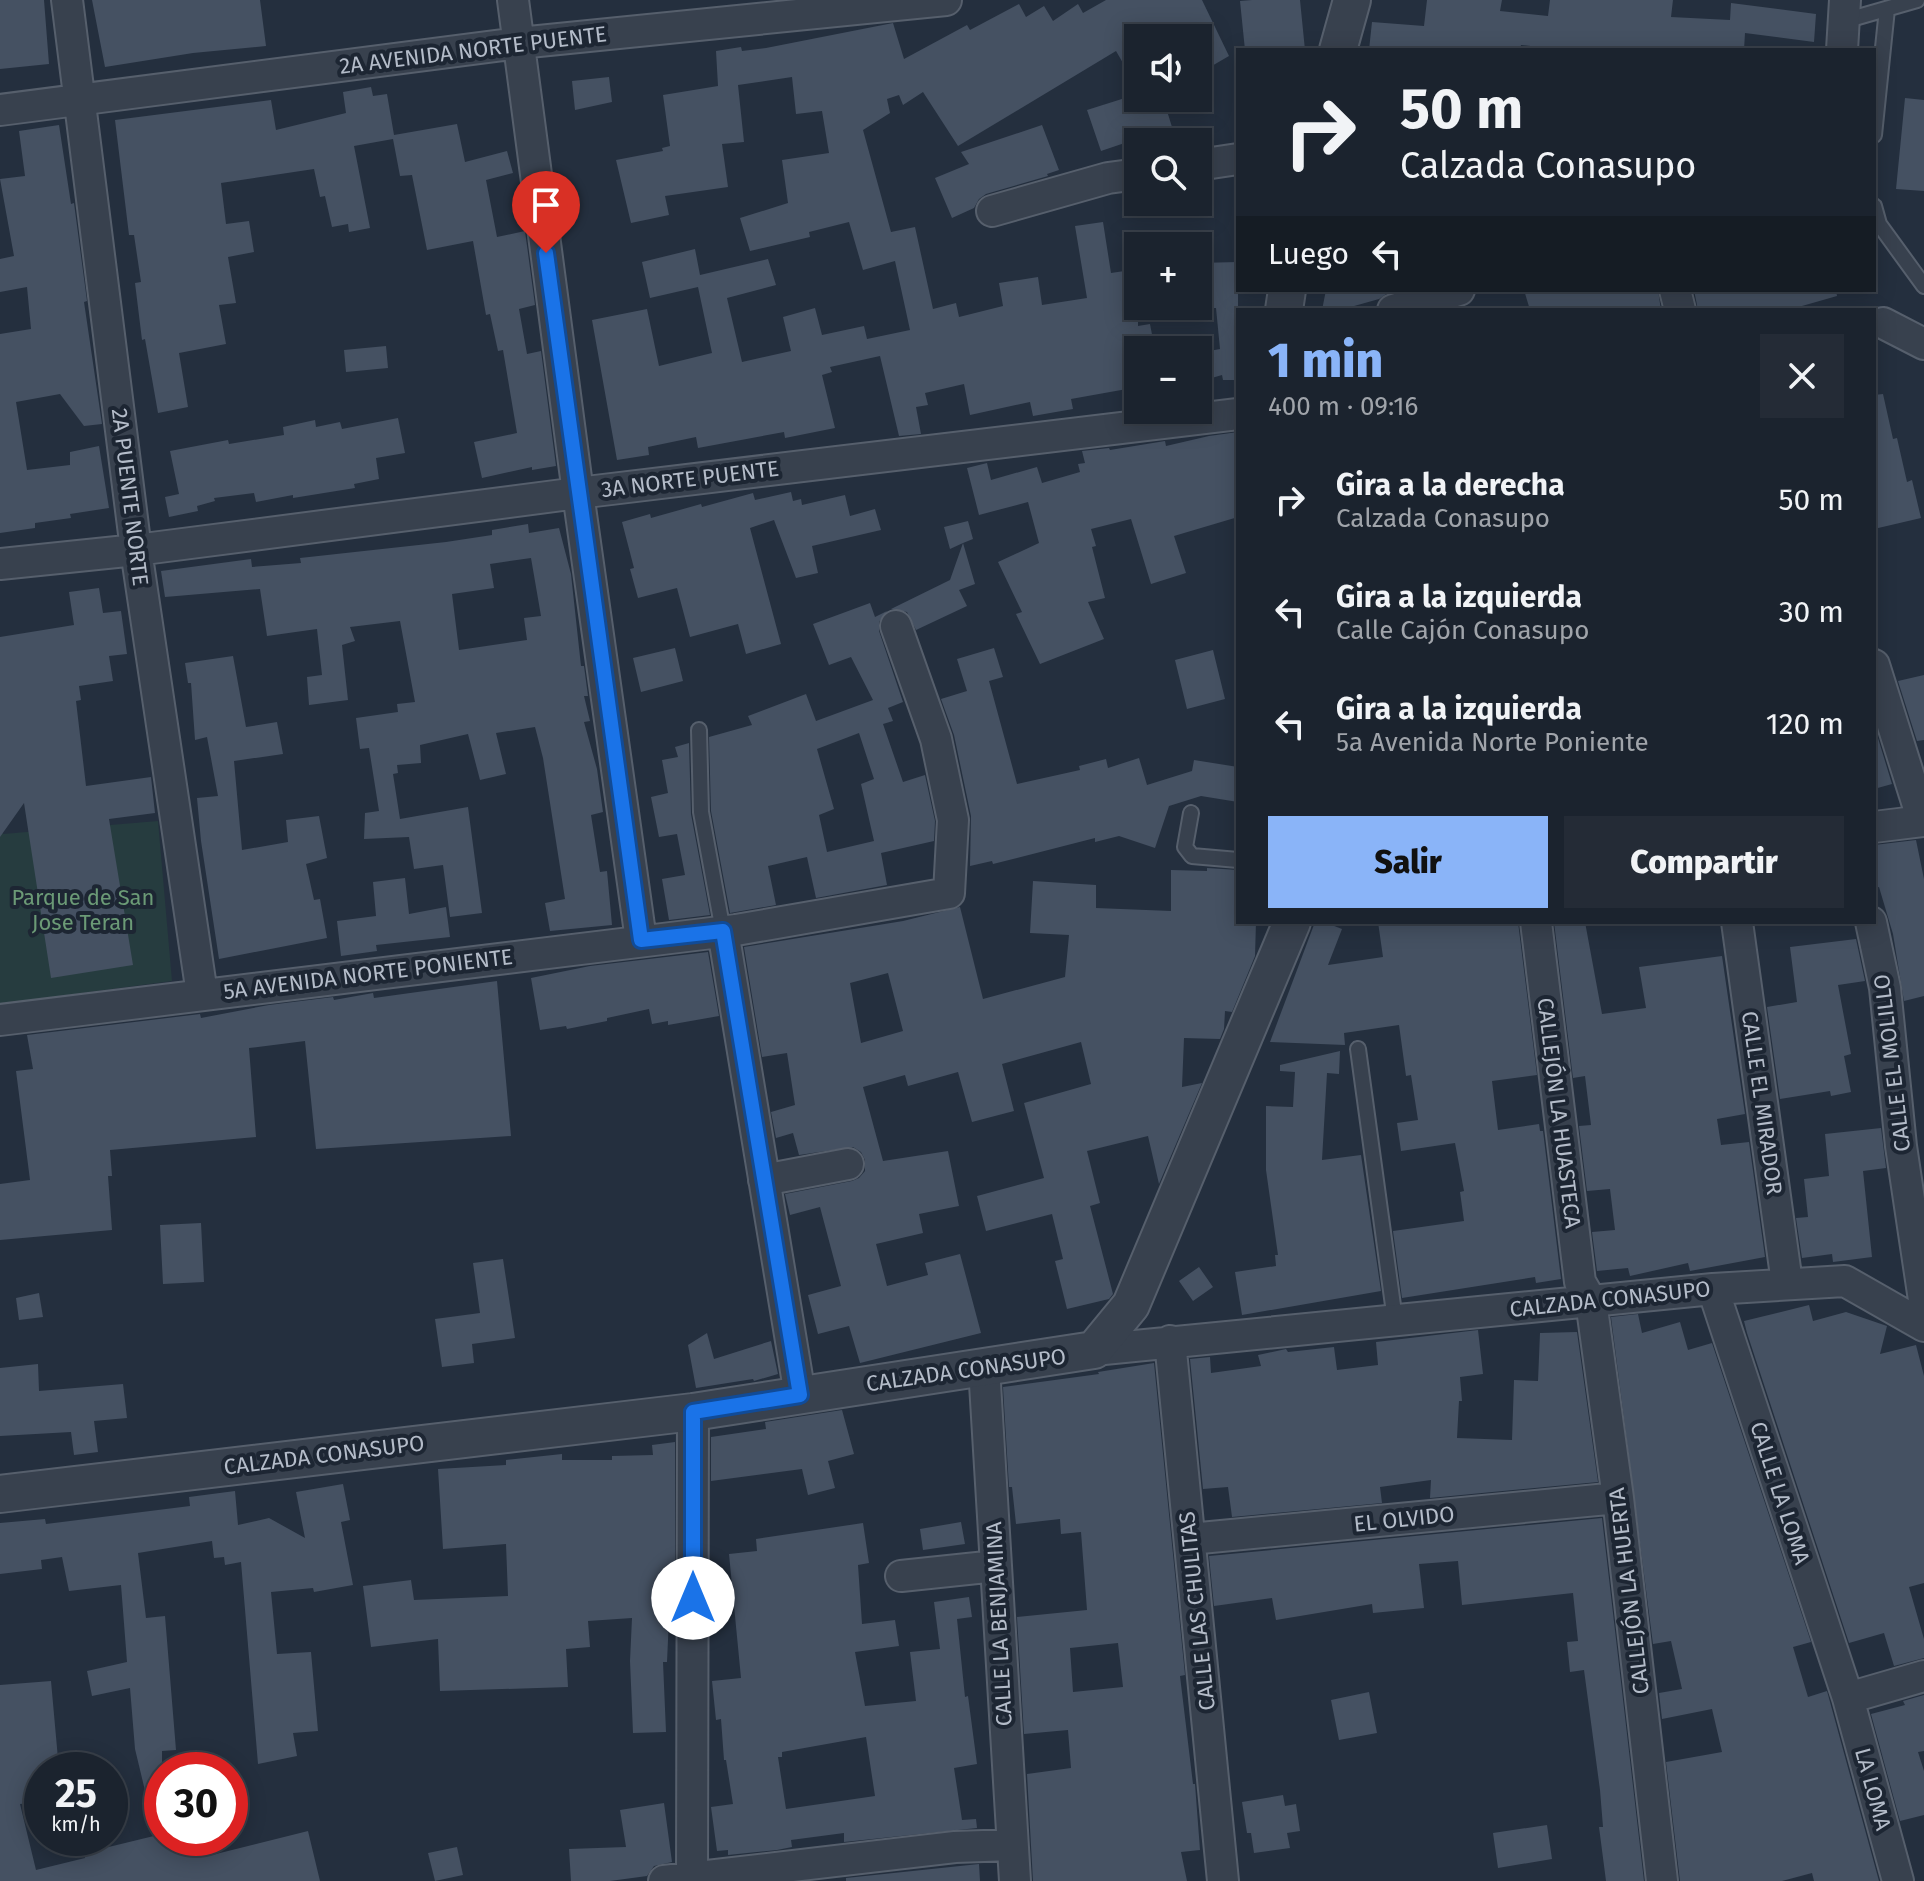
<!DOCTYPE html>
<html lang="es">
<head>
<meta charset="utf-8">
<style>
  :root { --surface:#1b232e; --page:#242b36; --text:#f1f3f6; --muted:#a0a4aa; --line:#39404a; --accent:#8ab4f8 }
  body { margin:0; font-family:"Fira Sans",sans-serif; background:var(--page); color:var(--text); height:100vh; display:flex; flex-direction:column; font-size:30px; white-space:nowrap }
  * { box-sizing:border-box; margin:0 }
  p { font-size:26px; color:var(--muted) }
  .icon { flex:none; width:44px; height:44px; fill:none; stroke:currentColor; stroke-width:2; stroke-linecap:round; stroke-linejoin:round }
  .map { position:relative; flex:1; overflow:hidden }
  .sheet { position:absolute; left:1236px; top:308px; width:640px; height:616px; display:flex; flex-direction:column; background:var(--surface); border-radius:0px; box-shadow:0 4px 20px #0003,0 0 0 2px var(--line) }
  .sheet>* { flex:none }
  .guide { position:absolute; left:1236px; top:48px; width:640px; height:244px; border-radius:0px; box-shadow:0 4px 20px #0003,0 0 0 2px var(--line); background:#1b232e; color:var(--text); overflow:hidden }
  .controls { position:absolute; left:1124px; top:24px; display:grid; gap:16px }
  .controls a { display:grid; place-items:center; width:88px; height:88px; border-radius:0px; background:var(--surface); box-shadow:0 4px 20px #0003,0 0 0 2px var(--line); font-size:40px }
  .speed { position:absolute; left:24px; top:1752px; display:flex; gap:16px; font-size:40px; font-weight:700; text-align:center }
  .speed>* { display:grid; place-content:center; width:104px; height:104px; border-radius:50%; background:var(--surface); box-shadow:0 4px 20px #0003,0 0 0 2px var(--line); line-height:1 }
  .speed small { font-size:20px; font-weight:400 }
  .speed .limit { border:12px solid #d22; background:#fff; color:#111 }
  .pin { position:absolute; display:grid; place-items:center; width:68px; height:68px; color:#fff; margin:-82px -34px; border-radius:50% 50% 50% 0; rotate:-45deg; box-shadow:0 0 8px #0007 }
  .pin .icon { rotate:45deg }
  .me { position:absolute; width:88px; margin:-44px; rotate:0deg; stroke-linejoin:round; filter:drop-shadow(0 0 6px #0008) }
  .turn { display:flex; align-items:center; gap:28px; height:168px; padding:0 32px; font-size:36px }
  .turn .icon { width:104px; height:104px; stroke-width:2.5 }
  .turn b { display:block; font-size:56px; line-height:68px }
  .then { display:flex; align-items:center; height:76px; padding:0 32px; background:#0003; gap:16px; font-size:30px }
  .round { display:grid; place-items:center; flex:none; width:84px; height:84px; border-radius:0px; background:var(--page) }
  .headline { display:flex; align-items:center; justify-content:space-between; height:136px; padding:0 32px }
  h1 { font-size:48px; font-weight:800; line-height:60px; color:var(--accent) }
  .button { display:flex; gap:16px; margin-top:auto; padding:16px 32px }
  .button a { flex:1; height:92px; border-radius:0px; background:var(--accent); color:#111; font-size:32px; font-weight:800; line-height:92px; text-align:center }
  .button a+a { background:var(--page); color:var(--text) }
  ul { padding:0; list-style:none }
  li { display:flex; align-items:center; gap:24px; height:112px; padding:0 32px }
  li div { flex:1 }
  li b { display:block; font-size:30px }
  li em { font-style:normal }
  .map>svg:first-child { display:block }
  .green { fill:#263c3f }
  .building { fill:#455162; fill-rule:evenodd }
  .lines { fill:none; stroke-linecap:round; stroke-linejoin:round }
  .service-casing { stroke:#565f6c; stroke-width:18 }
  .minor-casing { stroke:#565f6c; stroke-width:34 }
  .tertiary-casing { stroke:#565f6c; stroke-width:40 }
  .service { stroke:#38414e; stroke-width:14 }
  .minor { stroke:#38414e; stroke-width:30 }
  .tertiary { stroke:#38414e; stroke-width:36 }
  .route-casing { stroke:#114b97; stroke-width:20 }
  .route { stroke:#1a73e8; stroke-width:14 }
  .labels { text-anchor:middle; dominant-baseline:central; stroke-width:8; stroke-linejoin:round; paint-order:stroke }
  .street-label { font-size:22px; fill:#b4bcc9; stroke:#1d2633 }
  .park-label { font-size:22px; fill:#6b9a76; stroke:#1d2633 }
</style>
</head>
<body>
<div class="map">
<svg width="1924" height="1881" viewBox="0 0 1924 1881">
  <rect width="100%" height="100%" fill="#242f3e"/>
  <path class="green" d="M158,821L172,981L0,1004V822L3,834Z"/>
  <path class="building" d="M0,0H44L49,64L0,69Z
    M92,0H260L266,46L193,53L105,67Z
    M1106,0H1202L1229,56L1198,74V38H1138V89L1116,51L958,146L923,92L903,105L899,95L887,99L890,113L863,130L891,232L915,227L933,309L956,303L959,317L1003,306L999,283L1038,277L1042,305L1087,298L1075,226L1103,222L1111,273L1138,269V326L1150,324L1155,350H1138V387L1071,399L1073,409L1033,416L1030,402L970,415L964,384L925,393L928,405L916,407L921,434L899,436L880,356L830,367L832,372L822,375L835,428L785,438L784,432L698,448L696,437L648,447L649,455L617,460L592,320L647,309L659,366L712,353L698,287L650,298L642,262L695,249L700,275L768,259L776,285L727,298L742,362L791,351L783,317L815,308L822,335L864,326L867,339L910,330L895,261L863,270L849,222L809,232L810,237L750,251L740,218L788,203L782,160L829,153L822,111L796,114L792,77L738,85L744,142L722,144L728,187L665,196L669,215L631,223L616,160L663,151L662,148L670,146L663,95L718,86L716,51L741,47L742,51L766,48L893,23L904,59L967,25L970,30L1019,4L1026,17L1044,6L1053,21L1078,4L1083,13Z
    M1252,0H1300L1305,50H1245L1240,1Z
    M1427,0H1502L1500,11L1548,16L1550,0H1673L1671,17L1730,20L1731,3L1816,14L1814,42L1745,33L1744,50H1567L1521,45L1520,50H1369L1372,22L1424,26Z
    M609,77L612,102L575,110L572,81Z
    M371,87L373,96L387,94L394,135L457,124L465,162L507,151L513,173L486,180L497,237L525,231L535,305L519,309L527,354L541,351L556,466L532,470V467L482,478L474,442L517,433L503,350L498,351L490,314L486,315L473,241L427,250L412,175L400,176L393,139L354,146L370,228L349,232L348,224L332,227L325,196L320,197L314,169L221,183L226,224L249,221L254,252L228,257L236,303L219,305L226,344L179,353L188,407L158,413L145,339L142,340L135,283L141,282L134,235H129L115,120L271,100L276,130L346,113L343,92Z
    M1125,98H1163L1172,127L1101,151L1087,110Z
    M1905,98L1924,100V191L1896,189Z
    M59,125L71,204L74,203L87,301L84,302L102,424L84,426L60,394L16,402L27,470L70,465V452L99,446L109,508L70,514L71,518L35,523V528L0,533V334L31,329L27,287L0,292V259L14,256L0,179L25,176L19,131Z
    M1042,125L1059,170L1047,174L1048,176L986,194L979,199L974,208L952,218L935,178L969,164L961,152Z
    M1238,262V380H1223L1222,375L1198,382V353L1220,349L1216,308H1198V263Z
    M1326,290H1388L1389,292L1379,299L1340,310H1322Z
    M1524,290H1658L1661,310H1530Z
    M1694,290H1836L1837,296L1788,310H1698Z
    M386,346L388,368L346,372L344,350Z
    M1883,394L1893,439L1897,438L1907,482L1912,480L1921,518L1874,529V395Z
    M398,418L405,453L376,458L379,479L354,484L355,488L293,498V495L256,502L254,493L214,498L215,501L197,506L198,511L169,517L165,497L179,494L170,451L228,440L229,444L284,435L283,427L315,420L316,427L340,422L342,429Z
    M1238,432V517L1174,536L1186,573L1151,584L1131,519L1091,529L1096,546L1092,547L1105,598L1088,602L1104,639L1040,664L1016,614L1022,612L998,562L1039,543L1028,502L979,515L967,468L987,463L991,480L1037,467L1042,483L1080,472L1078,464L1085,463L1082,451L1109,448L1110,450L1165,441L1166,446L1209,436Z
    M791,492L793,501L801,499L802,505L845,495L850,516L875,509L881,530L812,546L818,573L796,578L774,520L750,528L781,644L746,654L738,624L690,637L677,588L638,598L630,569L634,568L622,522L650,514L651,518L701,504L702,507L753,493L755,500Z
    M968,521L973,539L963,543L975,584L959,590L967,606L916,630L907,612L891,609L950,580L963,543L950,549L944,527Z
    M528,524L529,533L559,528L571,574L581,666H584L588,696H584L590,721L584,722L597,769L603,812L591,815L600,872L607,871L612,925L550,931L545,903L565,899L543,758L535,727L496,733L506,774L480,780L468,734L420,745L421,763L397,765L398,773L393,774L400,819L468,807L482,913L450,917L443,865L414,869L409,837L364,839L365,813L379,811L369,748L360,749L356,718L398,712L397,704L415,702L400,621L350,627L355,641L342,645L348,700L309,705L307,677L322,675L317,629L267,636L260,589L165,597L161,571L251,559L252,567L301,563L300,558L446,542L492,535V530ZM531,558L541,616L524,618L527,640L459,650L452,594L494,588L490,564Z
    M99,588L103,613L121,611L127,654L109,656L113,681L79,686L81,700L76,701L86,786L151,777L155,813L109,819L133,965L51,978L24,803L0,837V637L74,625L69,592Z
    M870,603L875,617L887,611L879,622V631L903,702L888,708L893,721L883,724L903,782L925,775L935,821L934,841L881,853L887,885L816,898L807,857L768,866L776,905L730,913L711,811L709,737L752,725L748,716L806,694L816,721L873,700L851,657L829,665L813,624ZM859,733L874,779L861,784L874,841L827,852L819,815L834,809L817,749Z
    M675,648L683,681L641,692L633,658Z
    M994,648L1003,677L989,681L1017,784L1080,770L1079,766L1106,759L1108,768L1139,758L1147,785L1192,771L1194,760L1238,767V802L1201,796L1169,806L1155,848L1119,836L1095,842V838L993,864L992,861L970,866L971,816L954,735L941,699L967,691L957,659Z
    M1213,650L1225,699L1187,709L1175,660Z
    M233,656L246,727L277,722L283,754L234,761L242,850L288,842L286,820L319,816L327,858L306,864L314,900L320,899L327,938L219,959L201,841L197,798L218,796L207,737L195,740L191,683H188L185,663Z
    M1924,675V740L1917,741L1898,681Z
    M1874,725L1892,784L1874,789Z
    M689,743L691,814L710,915L669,920L662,879L685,875L677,834L659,837L651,797L668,793L662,760L678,757L675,747Z
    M1916,840L1924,879V996L1904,1001L1893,934L1879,887L1874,888V845Z
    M1207,868L1238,870V922H1256L1255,956L1232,1012L1225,1011L1224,1029L1220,1039L1184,1038L1182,1087L1202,1083L1159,1184L1148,1136L1087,1151L1100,1203L1090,1206L1113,1294L1109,1299L1067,1309L1055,1261L1063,1259L1052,1214L986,1231L977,1196L1044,1178L1024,1103L1091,1084L1081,1042L1002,1064L1014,1111L972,1122L958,1072L908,1086L905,1075L863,1087L883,1161L948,1151L959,1206L919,1214L923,1233L876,1244L887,1286L928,1275L925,1263L960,1254L981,1333L860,1363L849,1326L818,1334L808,1295L841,1286L820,1207L790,1215L785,1194L852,1181L859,1178L865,1171V1160L861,1152L853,1147L799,1155L793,1133L776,1138L771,1112L795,1105L787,1053L762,1057L744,947L903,921L960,907L983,999L1065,977L1069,935L1030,933L1033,881L1096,885V908L1171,911V870L1207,871ZM888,973L903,1031L861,1043L850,983Z
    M405,878L409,914L446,907L450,937L376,945L377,951L341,956L337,921L376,916L373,882Z
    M1315,922H1324L1342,929L1328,965L1383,957L1378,922H1518L1537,1075L1492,1081L1498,1130L1539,1124L1540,1131H1543L1561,1279L1536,1283L1535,1277L1402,1298L1393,1231L1464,1221L1460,1192L1464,1191L1455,1143L1401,1151L1397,1123L1418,1120L1411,1075L1406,1076L1399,1025L1344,1033L1345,1045L1270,1042Z
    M1554,922H1585L1602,1014L1646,1008L1639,967L1722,956L1745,1114L1717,1119L1721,1145L1749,1142L1765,1257L1690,1271L1688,1263L1630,1276L1628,1268L1597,1271L1592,1232L1615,1230L1610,1189L1587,1191L1579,1126L1591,1125L1585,1076L1573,1078Z
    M1856,939L1865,981L1838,985L1851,1054L1844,1056L1851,1092L1831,1096L1830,1091L1780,1099L1767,1007L1797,1002L1790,947Z
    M708,952L719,1016L668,1025V1021L652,1024L649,1009L607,1018V1021L567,1029L566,1026L540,1030L531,978L590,966Z
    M497,981L511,1136L316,1149L305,1041L249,1048L256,1137L110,1150L112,1176H108L112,1230L0,1240V1184L30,1180L16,1071L33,1069L27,1035L192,1015L200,1014L201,1018L269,1005L333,997L334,1000L373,993L374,998Z
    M1340,1051L1339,1074L1327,1073L1322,1160L1361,1155L1381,1291L1242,1315L1235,1272L1276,1266L1275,1255H1278L1266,1170V1106L1293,1107L1295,1072L1280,1071V1065Z
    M1881,1128L1886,1168L1863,1171L1872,1257L1833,1262L1832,1254L1802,1258L1796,1218L1808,1217L1804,1179L1829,1176L1825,1134Z
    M201,1223L204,1282L163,1284L160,1225Z
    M503,1259L515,1338L472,1344L474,1363L442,1367L435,1319L480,1313L473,1263Z
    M1199,1267L1213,1287L1193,1301L1179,1281Z
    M39,1293L43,1317L19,1320L16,1298Z
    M1809,1305L1813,1321L1846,1312L1887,1326L1880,1354L1916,1345L1924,1376V1583L1909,1587L1924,1639V1658L1894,1666L1884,1633L1849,1643L1747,1333L1744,1321Z
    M1638,1314L1642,1333L1680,1322L1688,1350L1712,1343L1811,1642L1793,1647L1808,1697L1827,1691L1879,1881H1814L1812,1873L1782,1881H1680L1666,1762L1722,1752L1712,1709L1662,1719L1659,1693L1682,1689L1671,1641L1653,1644L1611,1317Z
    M1478,1330L1483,1374L1460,1377L1462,1401H1459L1457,1438L1512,1440L1514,1380L1538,1381L1540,1333L1577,1332L1598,1482L1430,1498L1431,1480L1380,1487L1382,1503L1232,1517L1228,1487L1203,1489L1190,1359L1210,1357L1211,1373L1261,1366L1258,1355L1286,1349L1288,1352L1334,1347L1337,1370L1378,1365L1376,1342Z
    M707,1333L714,1359L771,1341L778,1374L754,1381L753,1379L696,1388L688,1345Z
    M1154,1363L1185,1675L1180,1676L1193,1784H1195L1200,1850L1181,1852L1187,1881H1033L1027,1774L1071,1768L1068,1730L1024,1734L1017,1617L1087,1610L1081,1532L1061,1534L1060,1519L1016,1524L1012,1487H1009L1003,1387L1099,1374L1098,1372ZM1118,1643L1123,1687L1073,1692L1070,1648Z
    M38,1364L39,1391L123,1384L127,1418L94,1421L98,1452L74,1455L71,1432L0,1436V1368Z
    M842,1410L854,1454L828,1461L835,1488L808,1495L802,1469L711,1481V1437L766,1429L765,1422Z
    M675,1442V1602L673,1618H669L667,1662H663L666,1732L633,1733L630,1661L632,1618L588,1621L590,1647L566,1649L568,1687L440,1691L438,1639L371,1647L363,1586L411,1580L414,1600L508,1596L506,1544L443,1549L438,1469L506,1465V1460L562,1454V1460H612V1456L653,1455L652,1445Z
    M343,1484L350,1520L341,1522L353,1585L314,1592L313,1588L271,1592L277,1654L311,1652L318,1731L293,1733L297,1756L258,1764L241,1562L225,1565L224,1557L214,1558L212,1541L138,1553L146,1618L165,1616L176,1750L162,1751V1827L154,1828L135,1749L130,1688L92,1696L87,1671L127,1662L121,1585L69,1591L62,1557L41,1560L42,1569L0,1574V1523L45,1519L46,1524L190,1506L189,1497L235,1491L238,1525L269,1518L305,1538L296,1492Z
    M1602,1518L1644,1881H1606L1599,1827H1603L1600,1790L1584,1670L1570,1672L1567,1642L1578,1641L1573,1593L1462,1605L1458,1561L1419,1564L1424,1608L1373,1613L1372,1604L1276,1620L1272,1598L1214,1606L1209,1556Z
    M961,1522L965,1544L923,1550L920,1529Z
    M863,1523L869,1563L858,1565L862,1624L895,1620L899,1646L855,1652L865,1706L916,1701L910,1652L940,1649L934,1602L969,1597L972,1617L957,1619L965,1697L968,1696L977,1764L954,1768L962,1820L976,1819L977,1828L844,1842V1833L791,1840L792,1847L777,1850L728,1855V1850L717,1851L711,1807L733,1804L726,1760H724L721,1719L716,1720L712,1681L741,1678L729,1554L757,1551L756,1539ZM866,1737L875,1796L786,1809L778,1757H782V1752Z
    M51,1681L59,1770H42V1802L20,1804L36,1870L85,1858L84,1853L162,1834V1838H203L208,1856L308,1831L320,1881H0V1685Z
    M1369,1692L1377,1733L1339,1740L1331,1700Z
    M1924,1695V1751L1918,1752L1924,1771V1815L1900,1821L1871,1714L1905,1705L1903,1701Z
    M1283,1795L1285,1806L1296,1804L1300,1831L1287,1833L1290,1848L1254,1853L1251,1833H1247L1242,1802Z
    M664,1803L672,1862L654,1866L647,1876L610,1881H571L569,1849L626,1847L620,1810Z
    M1547,1825L1552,1859L1498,1868L1493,1833Z
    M457,1847L463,1875L435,1881L428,1853Z
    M979,1864L980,1881H846V1878Z"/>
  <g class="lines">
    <defs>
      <path id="service" d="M1844,21L1917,0
        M1874,135L1887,9
        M1874,206L1879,224L1924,286
        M699,730L701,812L723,931
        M1191,813L1185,847L1192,856L1238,860
        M1358,1049L1395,1320"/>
      <path id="minor" d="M67,0L136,550L202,994
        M513,0L578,493L641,940
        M1842,50L1845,0
        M0,110L519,43L946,0
        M1198,165L1238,159
        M992,211L1108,178L1138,174
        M1675,290L1680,310
        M1393,310L1459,290
        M1883,323L1924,344
        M0,564L136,550L578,493L1238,414
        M1874,665L1923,821L1874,827
        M1536,922L1580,1282L1591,1301L1618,1498L1662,1881
        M1737,922L1787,1283
        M1871,922L1885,988L1901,1146L1924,1300
        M723,931L800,1395
        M0,1020L736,930L949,893L953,820L936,739L896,626
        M764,1180L848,1164
        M1713,1289L1848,1698L1898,1881
        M1170,1341L1223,1881
        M1094,1350L1713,1289L1845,1281L1924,1326
        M984,1367L1015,1881
        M1190,1539L1618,1498
        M901,1576L996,1566
        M1848,1698L1924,1676
        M664,1881L955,1847L1012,1845
        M692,1881L693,1412"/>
      <path id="tertiary" d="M1338,50L1352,0
        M1284,310L1287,290
        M0,1494L693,1412L1094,1350L1131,1305L1292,922"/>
    </defs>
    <use href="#service" class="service-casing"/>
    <use href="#minor" class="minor-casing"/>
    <use href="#tertiary" class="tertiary-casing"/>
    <use href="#service" class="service"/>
    <use href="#minor" class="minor"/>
    <use href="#tertiary" class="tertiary"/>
  </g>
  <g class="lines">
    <defs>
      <path id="route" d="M546,253L641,940L723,931L800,1395L693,1412V1598"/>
    </defs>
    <use href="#route" class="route-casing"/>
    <use href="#route" class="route"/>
  </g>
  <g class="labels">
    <g class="street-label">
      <text transform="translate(473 50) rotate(-7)">2A AVENIDA NORTE PUENTE</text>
      <text transform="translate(690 479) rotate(-7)">3A NORTE PUENTE</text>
      <text transform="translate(130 497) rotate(83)">2A PUENTE NORTE</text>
      <text transform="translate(368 974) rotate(-7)">5A AVENIDA NORTE PONIENTE</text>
      <text transform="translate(1892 1063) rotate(-97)">CALLE EL MOLILLO</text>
      <text transform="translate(1762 1103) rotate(82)">CALLE EL MIRADOR</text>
      <text transform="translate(1559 1113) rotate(83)">CALLEJÓN LA HUASTECA</text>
      <text transform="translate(1610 1299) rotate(-6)">CALZADA CONASUPO</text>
      <text transform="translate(966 1370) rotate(-8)">CALZADA CONASUPO</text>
      <text transform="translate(324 1455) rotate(-7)">CALZADA CONASUPO</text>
      <text transform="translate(1780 1493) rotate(72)">CALLE LA LOMA</text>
      <text transform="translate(1404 1519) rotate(-6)">EL OLVIDO</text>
      <text transform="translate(1629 1591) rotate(-97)">CALLEJÓN LA HUERTA</text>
      <text transform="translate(1197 1611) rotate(-96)">CALLE LAS CHULITAS</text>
      <text transform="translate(999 1624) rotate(-93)">CALLE LA BENJAMINA</text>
      <text transform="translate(1873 1789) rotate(75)">LA LOMA</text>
    </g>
    <g class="park-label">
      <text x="83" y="897">Parque de San<tspan x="83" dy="25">Jose Teran</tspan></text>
    </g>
  </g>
</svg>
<div class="controls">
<a><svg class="icon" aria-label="sound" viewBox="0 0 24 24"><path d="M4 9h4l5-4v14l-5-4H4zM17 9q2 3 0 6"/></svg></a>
<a><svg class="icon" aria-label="search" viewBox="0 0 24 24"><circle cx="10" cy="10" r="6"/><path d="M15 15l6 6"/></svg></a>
<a>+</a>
<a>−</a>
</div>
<div class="speed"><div>25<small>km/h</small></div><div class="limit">30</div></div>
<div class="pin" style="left:546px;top:253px;background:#d93025"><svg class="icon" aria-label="arrive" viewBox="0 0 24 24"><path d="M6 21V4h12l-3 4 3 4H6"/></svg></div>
<svg class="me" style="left:693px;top:1598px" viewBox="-20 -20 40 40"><circle r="19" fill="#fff"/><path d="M0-13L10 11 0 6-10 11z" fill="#1a73e8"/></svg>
<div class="guide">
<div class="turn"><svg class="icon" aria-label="right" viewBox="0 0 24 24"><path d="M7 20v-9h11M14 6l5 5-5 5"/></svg><div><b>50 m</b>Calzada Conasupo</div></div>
<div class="then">Luego<svg class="icon" aria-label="left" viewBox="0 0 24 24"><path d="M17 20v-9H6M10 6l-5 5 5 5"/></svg></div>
</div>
<section class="sheet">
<div class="headline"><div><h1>1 min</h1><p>400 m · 09:16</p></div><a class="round"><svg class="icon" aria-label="close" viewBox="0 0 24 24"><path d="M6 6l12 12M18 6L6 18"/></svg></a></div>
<ul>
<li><svg class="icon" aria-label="right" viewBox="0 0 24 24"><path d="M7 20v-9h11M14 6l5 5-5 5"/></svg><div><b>Gira a la derecha</b><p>Calzada Conasupo</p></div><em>50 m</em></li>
<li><svg class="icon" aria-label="left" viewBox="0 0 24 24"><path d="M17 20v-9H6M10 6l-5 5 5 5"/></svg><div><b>Gira a la izquierda</b><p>Calle Cajón Conasupo</p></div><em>30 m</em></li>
<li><svg class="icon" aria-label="left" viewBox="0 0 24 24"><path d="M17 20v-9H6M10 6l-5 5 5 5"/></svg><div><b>Gira a la izquierda</b><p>5a Avenida Norte Poniente</p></div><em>120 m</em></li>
</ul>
<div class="button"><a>Salir</a><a>Compartir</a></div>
</section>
</div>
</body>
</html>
